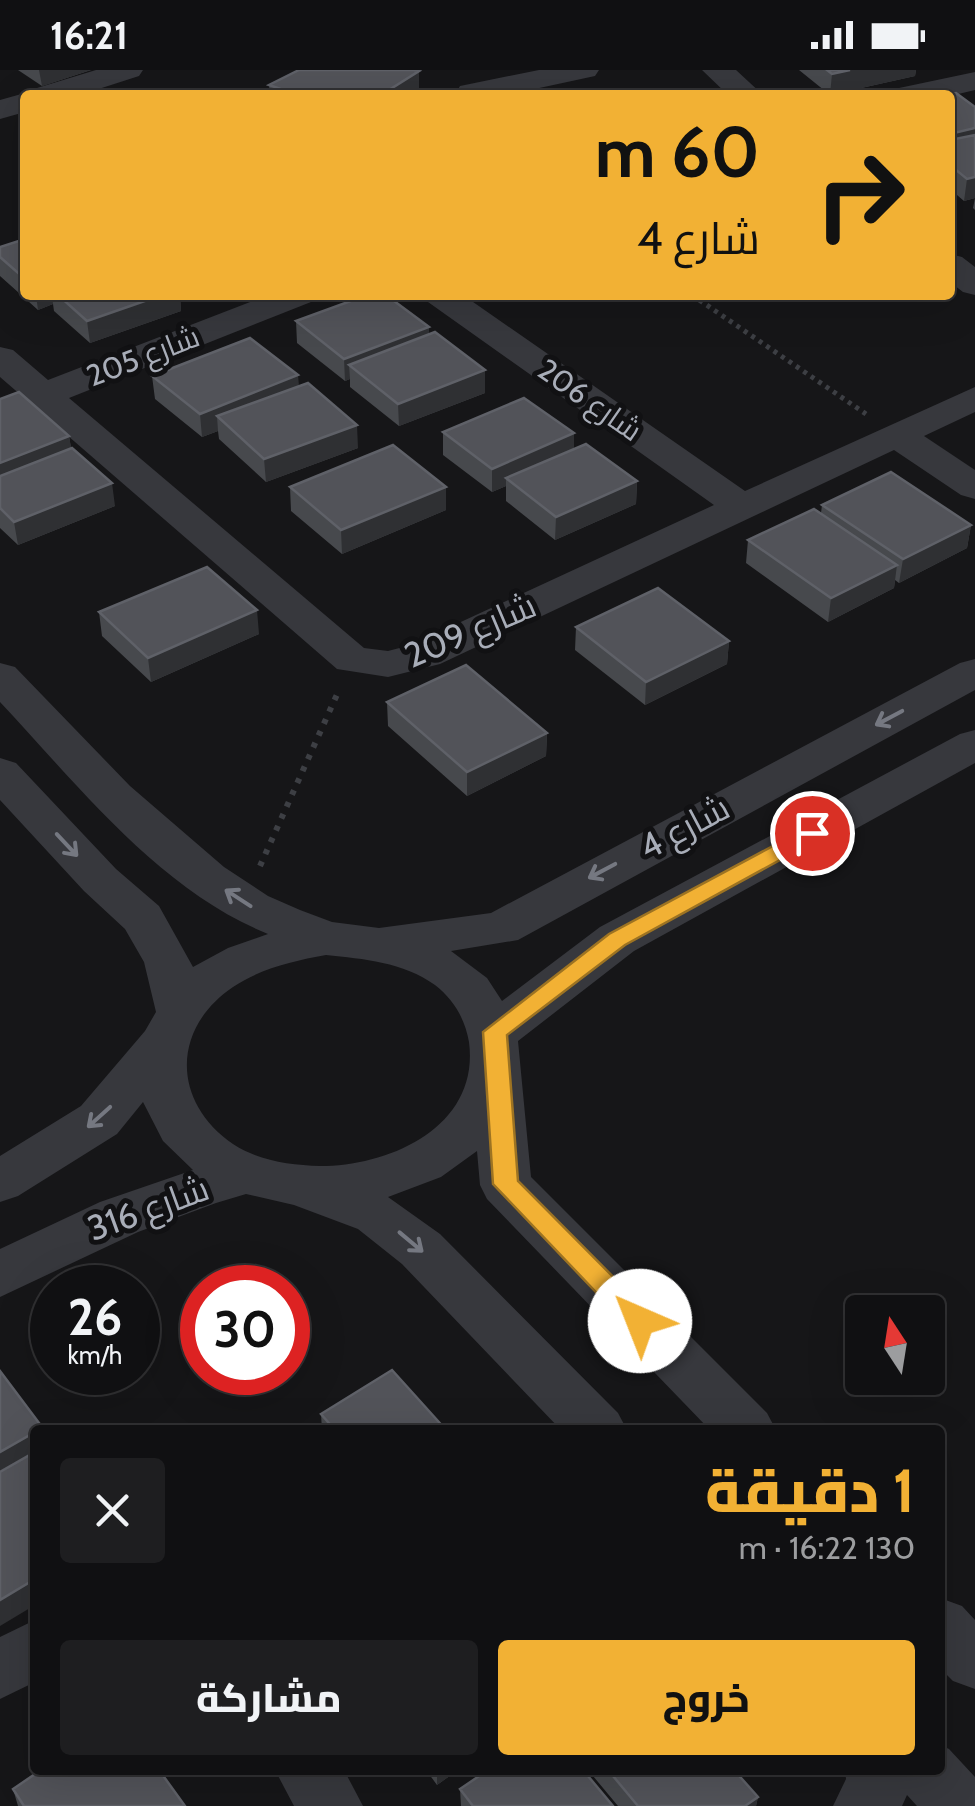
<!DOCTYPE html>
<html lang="ar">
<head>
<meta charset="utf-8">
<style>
  :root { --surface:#101012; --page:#1e1e20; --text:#f1f3f6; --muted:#9c9d9f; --line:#303032; --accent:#f2b134 }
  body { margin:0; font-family:Cabin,Cairo,sans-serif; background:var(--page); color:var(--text); direction:rtl; height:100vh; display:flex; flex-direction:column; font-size:38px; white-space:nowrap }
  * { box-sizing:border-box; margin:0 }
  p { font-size:32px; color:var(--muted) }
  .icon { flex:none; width:55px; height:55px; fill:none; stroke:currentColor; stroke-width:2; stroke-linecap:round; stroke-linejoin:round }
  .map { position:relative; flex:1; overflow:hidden; direction:ltr }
  .side { position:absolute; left:30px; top:1355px; width:915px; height:350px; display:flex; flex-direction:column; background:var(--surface); border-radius:10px; box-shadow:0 10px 40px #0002,0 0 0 2px var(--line); direction:rtl }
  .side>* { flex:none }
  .hud { position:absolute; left:20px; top:20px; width:935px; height:210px; border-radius:10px; box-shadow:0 10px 40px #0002,0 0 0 2px var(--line); direction:rtl; background:#f2b134; color:#111; overflow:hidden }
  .needle { width:65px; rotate:348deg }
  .fabs { position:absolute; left:845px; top:1225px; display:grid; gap:20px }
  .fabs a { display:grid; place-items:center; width:100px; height:100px; border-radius:10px; background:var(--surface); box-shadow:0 10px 40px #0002,0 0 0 2px var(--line); font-size:50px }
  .speed { position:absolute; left:30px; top:1195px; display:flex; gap:20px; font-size:50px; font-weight:700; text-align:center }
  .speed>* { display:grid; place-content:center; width:130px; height:130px; border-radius:50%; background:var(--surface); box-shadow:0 10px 40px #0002,0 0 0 2px var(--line); line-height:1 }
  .speed small { font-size:25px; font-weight:400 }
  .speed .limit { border:15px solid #d22; background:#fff; color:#111 }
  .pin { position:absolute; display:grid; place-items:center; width:85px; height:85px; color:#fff; margin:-42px; border:5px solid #fff; border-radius:50%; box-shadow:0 2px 10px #0007 }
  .me { position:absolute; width:110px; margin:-55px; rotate:316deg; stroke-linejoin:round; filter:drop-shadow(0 0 8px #0008) }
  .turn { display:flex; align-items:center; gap:35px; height:210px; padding:0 30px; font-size:45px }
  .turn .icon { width:130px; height:130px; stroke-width:2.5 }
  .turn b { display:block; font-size:70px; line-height:85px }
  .round { display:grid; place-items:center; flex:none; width:105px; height:105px; border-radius:10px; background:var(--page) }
  .overview { display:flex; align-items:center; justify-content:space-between; height:170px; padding:0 30px }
  h1 { font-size:60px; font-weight:800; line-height:75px; color:var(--accent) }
  .action { display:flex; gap:20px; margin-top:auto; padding:20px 30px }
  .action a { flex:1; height:115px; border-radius:10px; background:var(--accent); color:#111; font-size:40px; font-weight:800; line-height:115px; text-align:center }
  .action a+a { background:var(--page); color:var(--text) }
  .status { display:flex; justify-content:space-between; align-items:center; height:70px; padding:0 50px; background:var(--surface); direction:ltr }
  .status svg { height:28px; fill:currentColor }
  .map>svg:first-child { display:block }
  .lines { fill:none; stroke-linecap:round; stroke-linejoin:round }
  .path-far1 { stroke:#3d3f44; stroke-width:5; stroke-dasharray:4 5; stroke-linecap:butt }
  .path { stroke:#3d3f44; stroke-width:6; stroke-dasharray:5 8; stroke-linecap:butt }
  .minor { fill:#37383d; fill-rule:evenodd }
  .wall { fill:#47494d }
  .shaded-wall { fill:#2f3033 }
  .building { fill:#525359; stroke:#5f6168; stroke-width:2.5 }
  .oneway { stroke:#757881 }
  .route { fill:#f2b134; stroke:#9d7322; stroke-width:2.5 }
  .labels { text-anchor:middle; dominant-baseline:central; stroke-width:10; stroke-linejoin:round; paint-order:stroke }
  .far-street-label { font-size:30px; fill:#a8adb8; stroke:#111113 }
  .street-label { font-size:35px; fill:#a8adb8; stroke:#111113 }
</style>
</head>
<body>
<div class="status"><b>16:21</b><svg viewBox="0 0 49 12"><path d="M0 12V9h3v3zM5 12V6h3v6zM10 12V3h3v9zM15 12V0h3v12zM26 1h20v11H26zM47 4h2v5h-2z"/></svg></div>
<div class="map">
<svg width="975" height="1736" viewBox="0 0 975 1736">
  <rect width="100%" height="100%" fill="#161618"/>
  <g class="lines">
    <path class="path-far1" d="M692,225L866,344"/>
    <path class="path" d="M260,796L339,620"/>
    <path class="minor" d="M96,0H143L139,6L80,25H25V42L0,49V30L25,23L33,25L37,18Z
      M539,0H599L595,6L507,25L456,23L460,16Z
      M702,0H736L763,25H728Z
      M975,2V20L950,26L894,25L899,18Z
      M950,184L962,187L975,197V225L963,222L950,212Z
      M268,225H316L311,232L69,328L364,578L388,581L411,575L714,435L428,232L423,225H463L745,421L975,317V342L924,366L975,400V429L961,425L894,380L440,594L388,607L337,599L0,307V277L13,280L48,310Z
      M975,589V620L518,870L451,881L487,908L502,931L600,857L960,664L975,660V693L634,881L518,971L531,1107L767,1343L776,1360H710L487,1129L480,1115L477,1081L441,1107L388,1127L440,1164L618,1343L627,1360H561L402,1194L358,1159L294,1135L246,1124L216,1133L138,1162L0,1227V1179L100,1132L193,1100L163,1071L143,1032L117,1064L18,1126L0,1132V1086L81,1036L145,961L156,942L144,892L125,859L84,821L0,730V688L16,693L116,799L159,836L193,897L228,878L268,864C159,820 78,715 0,632V593L15,597L130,716L224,797L268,826L300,840L332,852L379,858L491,843L960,593ZM326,885C364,889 403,892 435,915C454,930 465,949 469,972C480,1056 391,1096 320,1096C290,1095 259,1091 233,1074C172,1032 171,959 233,917C262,898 293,891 326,885Z
      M940,1528L962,1536L975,1550V1619L953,1611L940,1598Z
      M35,1550V1612L0,1629V1567Z
      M940,1675L949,1679L975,1707V1736H917L907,1725L902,1736H833L846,1709L845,1700H940Z
      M275,1700H344L363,1736H294Z"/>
  </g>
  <path class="wall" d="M18,0H91L42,16Z
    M799,0H916L915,6L830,25Z
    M419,1V25H270L269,15Z
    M950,25L975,37V140L973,138L975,128L964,131L950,119Z
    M25,169V225H180L181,241L90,273L54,241L53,234L38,240L0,206V177Z
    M296,251L429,257V264L485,323L399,356L350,317V309L345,311L297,273Z
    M152,306L299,316L358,378L266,412L219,369L218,361L202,367L155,329Z
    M0,329L69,366L71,378L115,436L18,475L0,458Z
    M443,362L574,363V379L637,411L636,434L555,470L506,431V416L492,422L443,385Z
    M290,417H446V440L342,484L291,441Z
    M822,435L971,455L967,478L899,513L895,510L894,518L828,552L746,493L748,470L821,443Z
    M99,542L259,564L151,612L102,566Z
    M576,557L729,571L727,594L645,635L575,580Z
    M387,632L547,663L546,686L467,726L388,656Z
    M321,1344L446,1360H322Z
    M426,1700H458L437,1715Z
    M588,1700H734L758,1727L756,1736H618Z
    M13,1719L24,1736H18Z
    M460,1719L613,1736H461Z"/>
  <path class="shaded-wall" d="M39,0H91L42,16Z
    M850,0H916L915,6L830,25L832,4Z
    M419,1V25H381Z
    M975,58V79L950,85V64Z
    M975,107V128L964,131L967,109Z
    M36,225H52L53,234L38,240Z
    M162,225H180L181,241L90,273L87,251Z
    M429,257V279L349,295L350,309L345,311L344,289Z
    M485,300V323L399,356L398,334Z
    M298,305L300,327L217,346L218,361L202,367L200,344Z
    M357,355L358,378L266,412L264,389Z
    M574,363V386L506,408V416L492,422V399Z
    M69,366L73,389L0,417V393Z
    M637,411L636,434L555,470L556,447Z
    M112,413L115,436L18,475L14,452Z
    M446,417V440L342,484L341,460Z
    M971,455L967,478L899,513L903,489Z
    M897,495L894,518L828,552L831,528Z
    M257,540L259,564L151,612L148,588Z
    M729,571L727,594L645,635L646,612Z
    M547,663L546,686L467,726V702Z
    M35,1362V1388L0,1408V1382Z
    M35,1509V1535L0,1556V1530Z
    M437,1700H458L437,1715Z
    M758,1727L756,1736H745Z"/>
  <path class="building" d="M299,0H414L419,1L381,25H298L269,15Z
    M827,0H850L832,4Z
    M956,23L975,37V58L950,64V25H946Z
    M975,65V107L967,109L950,95V70Z
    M25,169V209L0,187V177Z
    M58,225H162L87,251Z
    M367,225H386L429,257L344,289L296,251Z
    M435,262L485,300L398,334L349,295Z
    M250,268L298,305L200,344L152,306Z
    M308,313L357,355L264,389L217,346Z
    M19,322L69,366L0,393V329Z
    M524,328L574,363L492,399L443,362Z
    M586,374L637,411L556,447L506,408Z
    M393,375L446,417L341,460L290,417Z
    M72,378L112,413L14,452L0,438V406Z
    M891,402L971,455L903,489L822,435Z
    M814,439L897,495L831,528L748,470Z
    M207,497L257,540L148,588L99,542Z
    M658,518L729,571L646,612L576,557Z
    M466,595L547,663L467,702L387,632Z
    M392,1300L446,1360H335L321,1344Z
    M0,1301L42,1357L35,1360V1362L0,1382Z
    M35,1382V1509L0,1530V1402Z
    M41,1700H159L185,1736H24L13,1719Z
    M488,1700H583L613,1736H473L460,1719Z
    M608,1700H734L758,1727L745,1736H638Z"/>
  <defs><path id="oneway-shaft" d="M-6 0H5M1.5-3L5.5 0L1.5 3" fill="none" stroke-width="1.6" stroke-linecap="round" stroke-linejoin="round" transform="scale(2.5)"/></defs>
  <g class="oneway">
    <use href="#oneway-shaft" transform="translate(889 648) rotate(152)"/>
    <use href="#oneway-shaft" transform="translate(67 775) rotate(47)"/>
    <use href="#oneway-shaft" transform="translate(602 801) rotate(152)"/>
    <use href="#oneway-shaft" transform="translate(238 828) rotate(-147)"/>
    <use href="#oneway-shaft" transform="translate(99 1047) rotate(138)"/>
    <use href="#oneway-shaft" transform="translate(411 1172) rotate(40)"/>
  </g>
  <path class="route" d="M812,755L823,763L820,768L625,875L507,965L518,1111L649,1243L653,1251L649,1259L640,1262L631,1259L493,1114L483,962L609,864Z"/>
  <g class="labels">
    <g class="far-street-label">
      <text transform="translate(143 286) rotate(-21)">شارع 205</text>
      <text transform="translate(590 330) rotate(35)">شارع 206</text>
    </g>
    <g class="street-label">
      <text transform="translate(470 560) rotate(-23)">شارع 209</text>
      <text transform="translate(684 757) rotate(-28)">شارع 4</text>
      <text transform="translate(148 1138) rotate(-20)">شارع 316</text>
    </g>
  </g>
</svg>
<div class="fabs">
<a><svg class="needle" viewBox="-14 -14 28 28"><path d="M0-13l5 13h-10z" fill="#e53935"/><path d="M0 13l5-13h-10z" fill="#9c9d9f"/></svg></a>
</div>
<div class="speed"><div>26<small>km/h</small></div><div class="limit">30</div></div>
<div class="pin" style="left:812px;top:763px;background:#d93025"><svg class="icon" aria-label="arrive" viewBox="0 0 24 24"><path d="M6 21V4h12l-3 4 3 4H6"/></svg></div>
<svg class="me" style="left:640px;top:1251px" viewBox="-20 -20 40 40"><circle r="19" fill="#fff"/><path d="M0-13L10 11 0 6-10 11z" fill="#f2b134"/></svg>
<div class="hud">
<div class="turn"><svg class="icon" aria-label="right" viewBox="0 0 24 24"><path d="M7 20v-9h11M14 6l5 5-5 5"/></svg><div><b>60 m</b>شارع 4</div></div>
</div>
<section class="side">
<div class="overview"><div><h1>1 دقيقة</h1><p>130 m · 16:22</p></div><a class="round"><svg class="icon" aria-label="close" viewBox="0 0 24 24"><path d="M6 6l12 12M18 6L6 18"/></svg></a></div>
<div class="action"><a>خروج</a><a>مشاركة</a></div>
</section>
</div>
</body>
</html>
